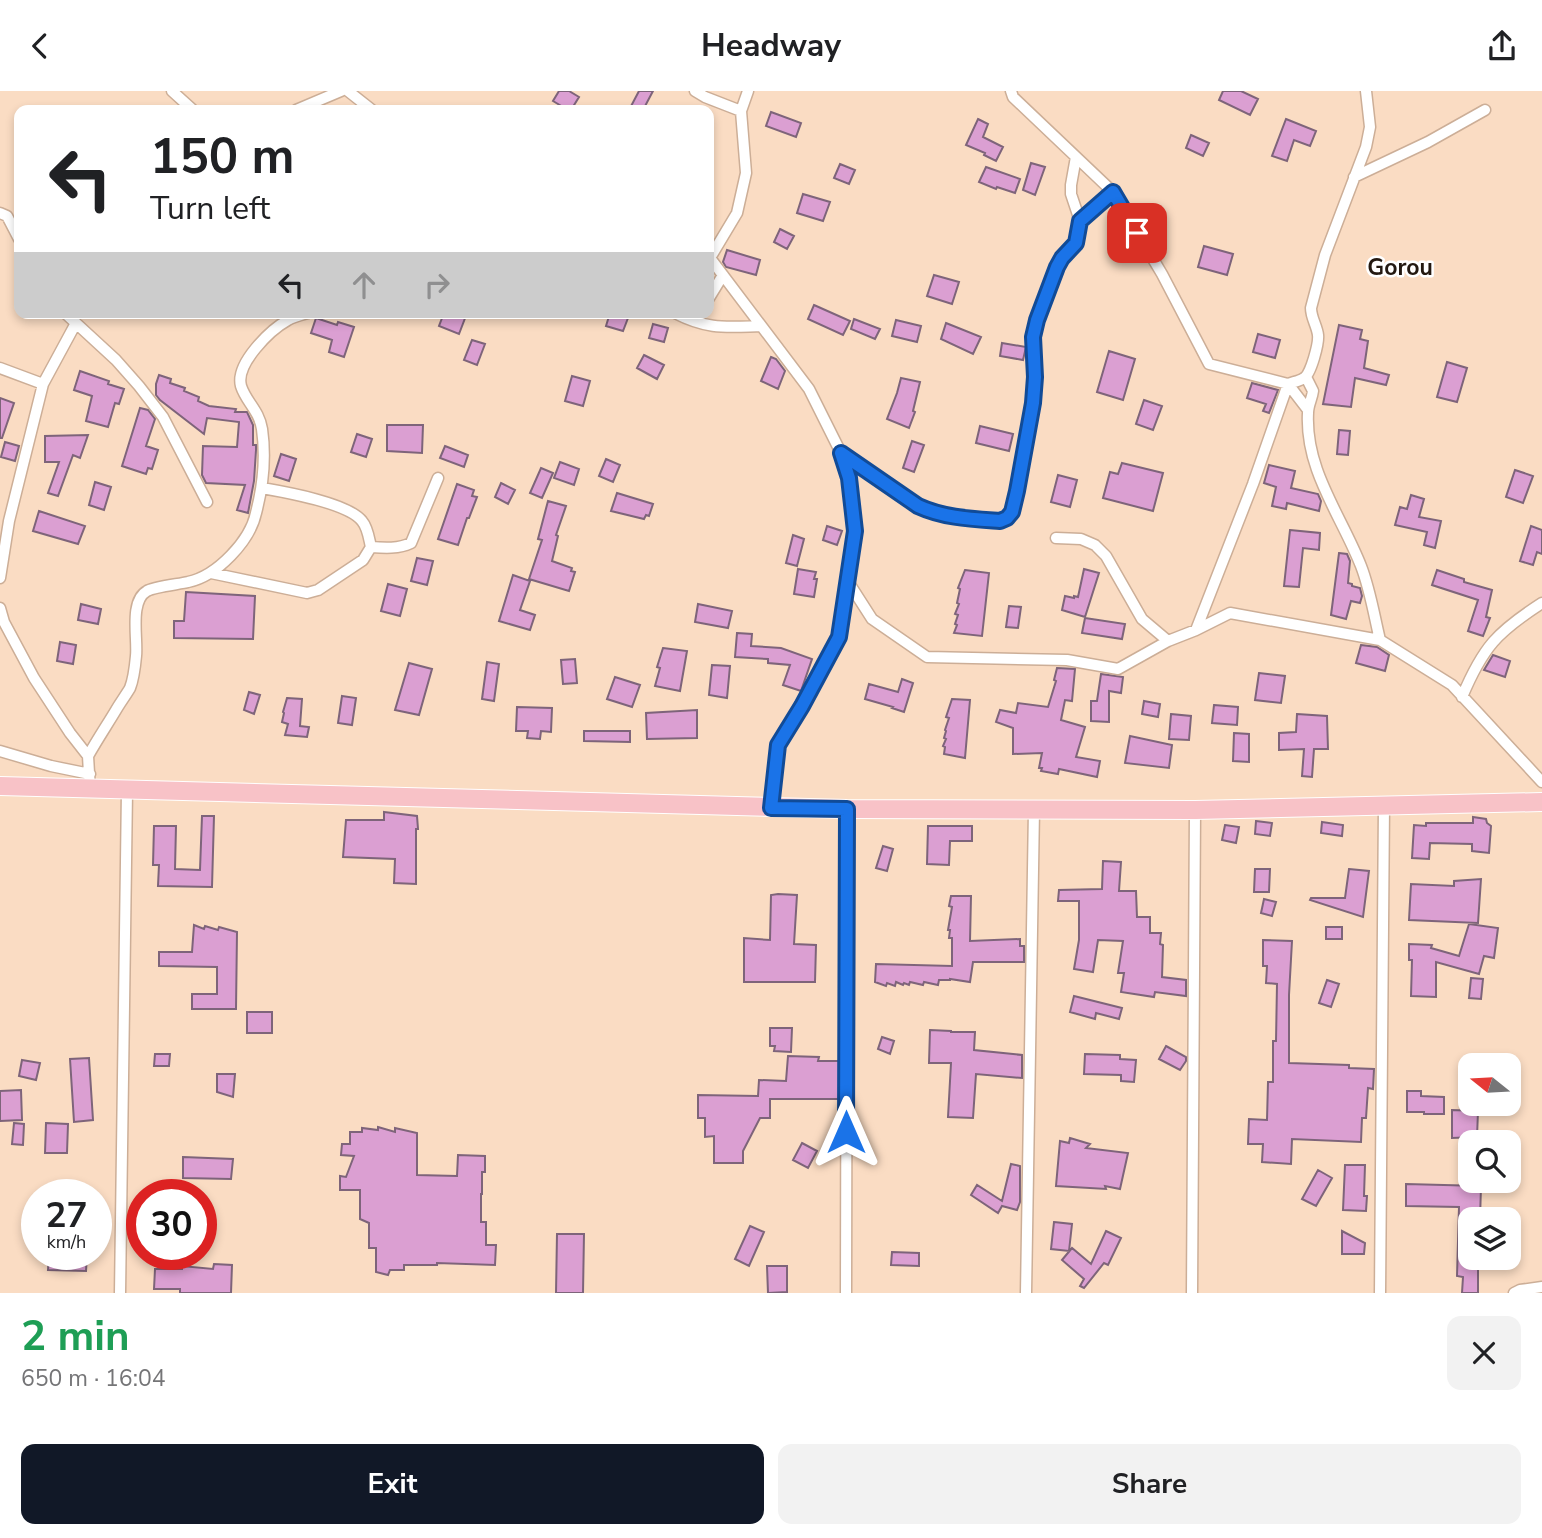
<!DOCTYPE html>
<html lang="en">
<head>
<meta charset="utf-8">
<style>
  :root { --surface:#fff; --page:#f2f2f2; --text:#202124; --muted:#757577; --accent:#111827 }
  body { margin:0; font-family:"Nunito Sans",sans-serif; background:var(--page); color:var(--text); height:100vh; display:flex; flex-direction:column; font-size:26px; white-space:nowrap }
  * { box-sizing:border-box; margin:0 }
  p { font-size:23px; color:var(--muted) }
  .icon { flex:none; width:38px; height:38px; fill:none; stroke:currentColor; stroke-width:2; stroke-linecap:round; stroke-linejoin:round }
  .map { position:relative; height:1202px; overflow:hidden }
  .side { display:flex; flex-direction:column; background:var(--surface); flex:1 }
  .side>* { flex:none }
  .top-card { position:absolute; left:14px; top:14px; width:700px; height:214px; border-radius:14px; box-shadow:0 4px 10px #0003; background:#fff; color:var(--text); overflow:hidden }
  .needle { width:46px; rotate:288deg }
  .controls { position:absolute; left:1458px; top:962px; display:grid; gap:14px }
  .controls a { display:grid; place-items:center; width:63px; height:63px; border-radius:14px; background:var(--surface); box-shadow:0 4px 10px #0003; font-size:35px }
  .speed { position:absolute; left:21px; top:1088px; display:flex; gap:14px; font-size:35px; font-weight:700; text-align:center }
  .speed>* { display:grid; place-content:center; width:91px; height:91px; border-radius:50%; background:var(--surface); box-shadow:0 4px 10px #0003; line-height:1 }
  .speed small { font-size:18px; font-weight:400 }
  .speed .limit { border:10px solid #d22; background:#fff; color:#111 }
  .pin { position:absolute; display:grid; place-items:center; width:60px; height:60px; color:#fff; margin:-30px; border-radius:14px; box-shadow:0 4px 10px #0006 }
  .me { position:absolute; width:77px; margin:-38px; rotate:0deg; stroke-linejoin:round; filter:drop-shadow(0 0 5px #0008) }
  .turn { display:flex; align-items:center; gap:24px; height:147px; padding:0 21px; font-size:32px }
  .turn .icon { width:91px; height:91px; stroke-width:2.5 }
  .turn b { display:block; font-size:49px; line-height:60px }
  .lanes { display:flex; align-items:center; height:66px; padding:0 21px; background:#0003; justify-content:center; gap:35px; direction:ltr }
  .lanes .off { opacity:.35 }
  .round { display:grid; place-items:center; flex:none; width:74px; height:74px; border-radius:14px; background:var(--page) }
  .headline { display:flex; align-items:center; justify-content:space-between; height:119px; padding:0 21px }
  h1 { font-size:42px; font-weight:700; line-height:52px; color:#1e9e55 }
  .cta { display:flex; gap:14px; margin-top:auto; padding:14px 21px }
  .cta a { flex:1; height:80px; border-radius:14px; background:var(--accent); color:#fff; font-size:28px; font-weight:700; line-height:80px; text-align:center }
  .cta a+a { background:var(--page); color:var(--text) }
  header { display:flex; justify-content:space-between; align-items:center; height:91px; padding:0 21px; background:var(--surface); font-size:32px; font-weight:700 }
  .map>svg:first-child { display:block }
  .building { fill:#db9fd2; stroke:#7e647a; stroke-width:2 }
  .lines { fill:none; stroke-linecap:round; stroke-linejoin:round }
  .minor-casing { stroke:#ccae97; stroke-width:13 }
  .primary-casing { stroke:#fff; stroke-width:20 }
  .minor { stroke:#fff; stroke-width:10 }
  .primary { stroke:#f8c2c7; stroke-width:18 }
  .route-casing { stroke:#114b97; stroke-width:18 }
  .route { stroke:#1a73e8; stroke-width:12 }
  .labels { text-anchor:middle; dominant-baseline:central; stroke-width:5; stroke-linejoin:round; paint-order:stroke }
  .neighbourhood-label { font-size:23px; font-weight:bold; fill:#231810; stroke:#fff }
</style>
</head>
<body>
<header><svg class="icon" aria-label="back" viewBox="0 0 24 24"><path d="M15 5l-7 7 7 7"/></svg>Headway<svg class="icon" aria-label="share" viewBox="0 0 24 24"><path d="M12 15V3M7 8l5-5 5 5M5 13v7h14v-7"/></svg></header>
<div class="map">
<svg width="1542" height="1202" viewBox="0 0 1542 1202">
  <rect width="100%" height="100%" fill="#fadcc3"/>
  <path class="building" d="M559,0H569L579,6L571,19H568L553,10Z
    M639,0H653L643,19H629Z
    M1223,0H1241L1258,8L1250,24L1219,9Z
    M771,21L801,32L796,46L766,35Z
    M978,28L988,33L983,46L1003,56L996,70L984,64L985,62L966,54Z
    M1286,28L1316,40L1310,55L1294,49L1287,70L1272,65Z
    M1191,44L1209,52L1203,65L1186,57Z
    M1031,72L1045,76L1035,104L1023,99Z
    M840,73L855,79L849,93L834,87Z
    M986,76L1020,88L1015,102L997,96L996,98L979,91Z
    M803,103L830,111L823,130L797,122Z
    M780,138L794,145L787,158L774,151Z
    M1204,155L1233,163L1227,184L1198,176Z
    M727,159L760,169L756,184L726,176L723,171Z
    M934,184L959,191L952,213L927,205Z
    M814,214L850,230L843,244L808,228Z
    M444,222H467L459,243L439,235Z
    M610,222L628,227L623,240L606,235Z
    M316,227L337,234L338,231L354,236L344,266L329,261L332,249L311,242Z
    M854,228L880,238L875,248L851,238Z
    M896,229L921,235L917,251L892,245Z
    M946,232L981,246L973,263L941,248Z
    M653,233L668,237L664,251L649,247Z
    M1339,234L1362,239L1360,248L1368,250L1364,277L1389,284L1386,294L1355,287L1351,316L1323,313Z
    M1258,243L1280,249L1275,267L1253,261Z
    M472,249L485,253L477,274L464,269Z
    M1002,252L1026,256L1023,269L1000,265Z
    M1109,260L1135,268L1123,309L1097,301Z
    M644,264L664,274L657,288L637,277Z
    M771,266L776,268L785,280L778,298L761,290Z
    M1447,271L1467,277L1457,311L1437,306Z
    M80,280L109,290L108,293L124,298L119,313L115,312L108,336L86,330L92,305L74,299Z
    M159,284L171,288L170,292L185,297L184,300L199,306L198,310L209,315L236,318L235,321H247L253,334V354H256V359L254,390L248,422L237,419L245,394L206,392L202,384L203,355L237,356L239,331L207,327L204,343L160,309L156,304V293Z
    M572,285L590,290L583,315L565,310Z
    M901,287L920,291L913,320L915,321L909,337L887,328L897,302Z
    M1252,292L1278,299L1269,322L1263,320L1266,313L1247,307Z
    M0,307L14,312L2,347H0Z
    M1144,309L1162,315L1153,339L1136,333Z
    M140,317L148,319L155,328L146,355L158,359L152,378L148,377L146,383L122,375Z
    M387,334H423L422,362L387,360Z
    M980,335L1013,343L1009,360L976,352Z
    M1339,339L1350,340L1348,364L1337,363Z
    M357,343L372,348L366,366L351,361Z
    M88,344L80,367L73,364L58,405L48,402L59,371H45V345Z
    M912,350L924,354L914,381L903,377Z
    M5,351L19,355L15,370L1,366Z
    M445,355L468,364L464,376L440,367Z
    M281,363L296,368L289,390L274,385Z
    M606,368L620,374L613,391L599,385Z
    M560,371L579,378L574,394L554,387Z
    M1122,372L1163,382L1153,420L1103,407L1110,381L1118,383Z
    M1269,374L1295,380L1291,397L1318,403L1321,410L1319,420L1287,412L1286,418L1272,415L1276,396L1264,392Z
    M541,377L553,382L542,407L530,402Z
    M1515,379L1533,385L1523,412L1506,406Z
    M1058,384L1077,389L1070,416L1051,411Z
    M95,391L111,396L104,419L89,414Z
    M501,392L515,399L508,413L495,406Z
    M457,393L474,399L472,405L477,406L469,427H467L458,454L438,448Z
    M617,402L653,413L649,425L646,424L644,428L611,420Z
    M1411,404L1424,408L1419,426L1441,430L1435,457L1424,454L1427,441L1395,434L1400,416L1407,418Z
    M548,410L566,415L556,444L558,445L552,470L572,477L571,480L575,481L569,500L529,488L542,449L538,448Z
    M39,420L85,435L78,453L33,440Z
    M827,435L842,440L837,454L823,449Z
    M1531,435L1542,439V463L1537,461L1533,474L1520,470Z
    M1290,439L1320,442L1319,459L1303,457L1299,496L1284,495Z
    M793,444L804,448L797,475L786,472Z
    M1339,462L1347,463L1350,470L1348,492L1352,493V495L1360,497L1362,505L1360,512L1351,510L1346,528L1331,524Z
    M417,467L433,470L427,494L411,490Z
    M798,478L816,481L814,488H817L814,506L794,503Z
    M1084,478L1099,482L1085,526L1062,519L1065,505L1074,507V505L1078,506Z
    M965,479L989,482L982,545L954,542L957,534L955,533L958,524L955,523L959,513L957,512L960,498L958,497Z
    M1437,479L1464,488V491L1492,499L1486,526L1490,527L1483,545L1468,540L1478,509L1432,494Z
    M513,484L530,490L520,519L535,524L530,539L499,530Z
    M388,493L407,498L400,525L381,520Z
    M186,501L255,505L253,548L174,547V530H184Z
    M81,513L101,518L98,533L78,529Z
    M698,513L732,520L728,537L695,531Z
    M1009,515L1021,516L1018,537L1006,536Z
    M1085,527L1125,533L1122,548L1082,542Z
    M737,542L752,543L751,555L781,557L812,568L801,600L783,594L790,574L768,572V568L735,566Z
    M60,551L76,554L73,573L57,570Z
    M1361,554L1377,556L1389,564L1385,580L1356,572Z
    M663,557L687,560L680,600L655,595L660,577L657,576Z
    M1493,564L1510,570L1505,586L1484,579Z
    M575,568L577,592L563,593L561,569Z
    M487,571L499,573L494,610L482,608Z
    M409,572L432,578L419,624L395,619Z
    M712,574L730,575L727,607L709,604Z
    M1057,577L1075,578L1072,610L1065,609L1061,629L1085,636L1076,666L1100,670L1097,686L1059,678L1058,683L1041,680L1042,677H1039L1042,662L1013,663V637L996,631L1000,619L1016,622L1018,612L1048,616L1056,590L1054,589Z
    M1259,582L1285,585L1281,612L1255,609Z
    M1101,583L1123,586L1121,602L1109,600V631L1091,630V610H1097Z
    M615,586L640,594L632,616L607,608Z
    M902,588L913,592L904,621L892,617L893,616L865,608L869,593L898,601Z
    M249,601L260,604L254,623L244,619Z
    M342,605L356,607L352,634L338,632Z
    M287,607L302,608L300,635L309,636L307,646L285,644L288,633L282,631L284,622L283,621Z
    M952,608L970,609L965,667L944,663L945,656L943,655L946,648L944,647L946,640L945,639L949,627L946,626Z
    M1144,610L1160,613L1158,626L1142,623Z
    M1214,614L1238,616L1237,634L1212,632Z
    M517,616L552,617L551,641L541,640L540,648L527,647L528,640H516Z
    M697,619V647L647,648L646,622Z
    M1171,623L1191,625L1189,649L1169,648Z
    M1297,623L1327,625L1328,658H1314L1312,686L1302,685L1304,658L1279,659V642L1296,641Z
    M584,640H630V651L584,650Z
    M1234,642L1249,643V671L1233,670Z
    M1130,645L1172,654L1169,677L1125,672Z
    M384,721L417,725L418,738H416V793L394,792L395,768L343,766L346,729H384Z
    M202,725H214L212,796L158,795L159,774H153L154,735H176L175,778L200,779Z
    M1473,726L1486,728L1487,732L1491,735L1489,762L1472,760V753L1430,752L1429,768L1412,767L1414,734L1426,735V732H1473Z
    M1256,730L1272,732L1270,745L1255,743Z
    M1322,731L1343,734L1342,745L1321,742Z
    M1225,734L1239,736L1236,752L1222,749Z
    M928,735H972V750H950L949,774L927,773Z
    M883,755L893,758L887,780L876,777Z
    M1103,770L1121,771L1119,800H1136L1137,826H1150V842H1161L1160,853L1163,854L1162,886L1186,889V905L1155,901L1154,906L1121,901L1124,882H1118L1123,850L1098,849L1093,881L1074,878L1079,849V810H1058L1059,799L1102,798Z
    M1255,778H1270L1269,801H1254Z
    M1349,778L1369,780L1363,826L1310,809L1311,807H1345Z
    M1481,788L1478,832L1409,829L1411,793L1454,795V790Z
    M778,803L797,804L794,853L816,854L815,891H744V847L770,849L771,804Z
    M951,805H971L970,850L1020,848V855H1024V871H973L970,891L950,888V889H939L938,894L924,891L923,894L910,891L909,894L904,892L903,894L896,891L895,895L887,892L886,895L875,891L876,873L952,875V847H949L950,839H948L952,816L949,815Z
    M1264,808L1276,811L1272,825L1261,822Z
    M1469,833L1498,837L1494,867L1484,865L1479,883L1436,871V906L1411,905L1412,869H1409V853L1432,854L1431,857L1459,865Z
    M194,834L204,838L205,835L218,839L219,836L237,841L236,918H192V903H217V876L159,875V861H192Z
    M1326,836H1342V848H1326Z
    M1263,849L1292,850L1289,904V972L1349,974V977L1374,978L1373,998L1368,997L1366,1027H1362L1361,1051L1292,1048L1291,1073L1262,1071L1263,1053H1248L1249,1028L1267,1029L1268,991H1273V950H1276L1277,893L1266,892L1267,875H1263Z
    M1471,887L1483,888L1481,908L1469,907Z
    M1327,889L1339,893L1331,916L1319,912Z
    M1074,905L1122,917L1119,928L1096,922L1095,928L1070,921Z
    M247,921H272V942H247Z
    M770,937H792L791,961L774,960L775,955H770Z
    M930,939L951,940V941H975L974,959L1022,964V987L976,983L973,1027L948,1026L951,972H929Z
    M882,946L894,950L890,963L878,958Z
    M1166,955L1186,966V970L1180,979L1159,968Z
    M155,963H170L169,975H154Z
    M1085,963L1120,964V968L1136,969L1134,991L1121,990V984L1084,983Z
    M788,965L819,966L818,970H839V1008H770V1027H760L743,1060V1072H714V1045L705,1046V1027H698V1004L758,1005L759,989L786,990Z
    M89,967L93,1029L74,1031L70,968Z
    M22,969L40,972L36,989L19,985Z
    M217,983H235L233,1006L217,1001Z
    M21,999L22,1029L0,1030V1000Z
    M1407,1000H1421V1005L1444,1006V1023H1424V1021H1407Z
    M1452,1019L1478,1020L1477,1046L1452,1047Z
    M14,1032L24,1033L23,1054L12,1053Z
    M46,1032L68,1033L67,1062H45Z
    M378,1036L395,1041V1037L417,1042V1084L457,1085L458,1064L485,1065V1081H482V1103H481V1131H486V1154H496L495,1174L437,1172V1174H404V1179H390L388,1184L376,1181V1157H369V1132L360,1128V1099H340V1085L346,1086L354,1065L341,1064L342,1053H350V1041H362V1037L378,1039Z
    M1070,1047L1090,1053L1086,1057L1128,1062L1120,1098L1105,1095L1106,1098L1056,1095L1060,1050L1069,1052Z
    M802,1052L817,1060L808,1077L793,1069Z
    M183,1066L233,1068L231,1088L183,1087Z
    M1011,1073L1020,1075V1111L1017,1119L1002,1115L998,1122L971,1104L977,1094L1002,1110Z
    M1345,1074H1365L1364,1105H1367L1366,1120L1343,1119Z
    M1318,1079L1332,1087L1316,1115L1302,1108Z
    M1406,1093L1481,1095L1480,1129H1470V1167H1478V1202H1462L1463,1186L1457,1185L1459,1116L1406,1115Z
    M1054,1131L1072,1133L1069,1160L1051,1158Z
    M750,1135L764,1141L749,1175L735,1168Z
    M1106,1140L1121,1147L1108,1174L1104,1172L1084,1197L1080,1195L1084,1188L1062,1169L1072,1157L1091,1173Z
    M1342,1140L1365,1152L1364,1163H1342Z
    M557,1143H584L583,1202H556Z
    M892,1161L919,1162V1175L891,1174Z
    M49,1164H87L86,1180L48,1179Z
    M214,1173L232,1174L231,1202H180V1198H154L155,1178H182V1175L213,1178Z
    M767,1175H787V1201L768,1202Z"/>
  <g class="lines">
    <defs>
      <path id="minor" d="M172,0L193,19
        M348,0L372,19
        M695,0L705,6L741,20
        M748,0L741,20L746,82L737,122L710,167L809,298L841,362L849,387L855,440L839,546L802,615L778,654L771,717
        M1011,0L1013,6L1113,101L1162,183L1209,273L1288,293L1253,393L1196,539
        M296,19L341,0
        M1354,86L1428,51L1485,19
        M0,122L7,125L19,148
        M1080,130L1113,101
        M709,207L723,184
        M65,222L116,269L139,295L163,326L207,411
        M675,222C708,239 726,236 761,235
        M0,277L43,293
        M1306,286L1313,300C1312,308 1308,314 1308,322C1305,379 1341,424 1361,475C1370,498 1374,524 1380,549
        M1308,319L1288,293C1293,291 1300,290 1304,287C1311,283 1319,252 1318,244C1317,235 1311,227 1311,217L1325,164L1366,56L1370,36L1366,0
        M841,362L918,415C944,427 972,428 1000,431L1007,427L1011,421L1017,400L1033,311L1035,286L1033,246L1037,229L1057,176L1062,167L1076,152L1078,144L1080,130L1071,103V94L1076,66
        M1056,447L1081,448L1095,454L1106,465L1142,528L1168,550
        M371,456C384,457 399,458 411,452L438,387
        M211,482L307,502L318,499L363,469L371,456C369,448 368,437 362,430C348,412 285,401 262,397
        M0,487L9,430L43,293L76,232
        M847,489L872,528L927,566L1067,569L1118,578L1168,550L1196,539L1230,522L1380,549L1452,594L1542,691
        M0,517L4,531L34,587L70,642L88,665L90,699
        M1462,606C1483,556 1497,541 1542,512
        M0,660L51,675L90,683
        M88,665C97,649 107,634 116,619C120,612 126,604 130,597C134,587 135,576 136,565C138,548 129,510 147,500C153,496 180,493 188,491C217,485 250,450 256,422C263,395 266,366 262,338C259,319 246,311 241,295C235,273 270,239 288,229C293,226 301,224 308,222
        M120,1202L127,699
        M846,1202L847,718
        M1026,1202L1034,718
        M1192,1202L1195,719
        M1380,1202L1384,713
        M1514,1202L1520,1199L1542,1196"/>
      <path id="primary" d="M0,695L847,718L1195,719L1542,711"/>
    </defs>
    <use href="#minor" class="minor-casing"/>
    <use href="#primary" class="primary-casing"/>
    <use href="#minor" class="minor"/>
    <use href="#primary" class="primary"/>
  </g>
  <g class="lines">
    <defs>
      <path id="route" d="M846,1041L847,718L771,717L778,654L802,615L839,546L855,440L849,387L841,362L918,415C944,427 972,428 1000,430L1007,427L1012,421L1017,400L1033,312L1035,286L1033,246L1037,229L1057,176L1062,167L1076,152L1080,130L1113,101L1137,142"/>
    </defs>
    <use href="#route" class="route-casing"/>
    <use href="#route" class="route"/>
  </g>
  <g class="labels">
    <g class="neighbourhood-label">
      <text x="1400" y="176">Gorou</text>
    </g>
  </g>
</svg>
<div class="controls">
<a><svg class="needle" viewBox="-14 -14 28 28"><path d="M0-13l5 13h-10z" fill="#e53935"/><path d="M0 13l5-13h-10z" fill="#757577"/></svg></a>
<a><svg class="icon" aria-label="search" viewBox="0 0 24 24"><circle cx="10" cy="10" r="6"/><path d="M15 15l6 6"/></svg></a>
<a><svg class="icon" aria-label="layers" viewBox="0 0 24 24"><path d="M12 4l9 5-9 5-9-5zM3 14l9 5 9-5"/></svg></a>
</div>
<div class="speed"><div>27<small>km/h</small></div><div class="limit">30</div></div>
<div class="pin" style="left:1137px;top:142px;background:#d93025"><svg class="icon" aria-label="arrive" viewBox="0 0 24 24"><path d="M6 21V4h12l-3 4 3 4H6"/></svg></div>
<svg class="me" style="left:846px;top:1041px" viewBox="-20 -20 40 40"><path d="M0-17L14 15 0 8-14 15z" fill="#1a73e8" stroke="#fff" stroke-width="4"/></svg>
<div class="top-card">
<div class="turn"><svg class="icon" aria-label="left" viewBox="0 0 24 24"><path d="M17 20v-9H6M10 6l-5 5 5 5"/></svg><div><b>150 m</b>Turn left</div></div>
<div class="lanes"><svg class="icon" aria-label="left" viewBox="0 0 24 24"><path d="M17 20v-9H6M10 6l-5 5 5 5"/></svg><svg class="icon off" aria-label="ahead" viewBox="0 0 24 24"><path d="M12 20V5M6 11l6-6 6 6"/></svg><svg class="icon off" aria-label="right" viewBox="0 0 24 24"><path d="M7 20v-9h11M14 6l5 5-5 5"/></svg></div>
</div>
</div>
<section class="side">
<div class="headline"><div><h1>2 min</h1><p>650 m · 16:04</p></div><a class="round"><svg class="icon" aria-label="close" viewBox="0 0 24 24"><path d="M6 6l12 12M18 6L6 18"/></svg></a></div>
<div class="cta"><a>Exit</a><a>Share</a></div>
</section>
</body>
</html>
